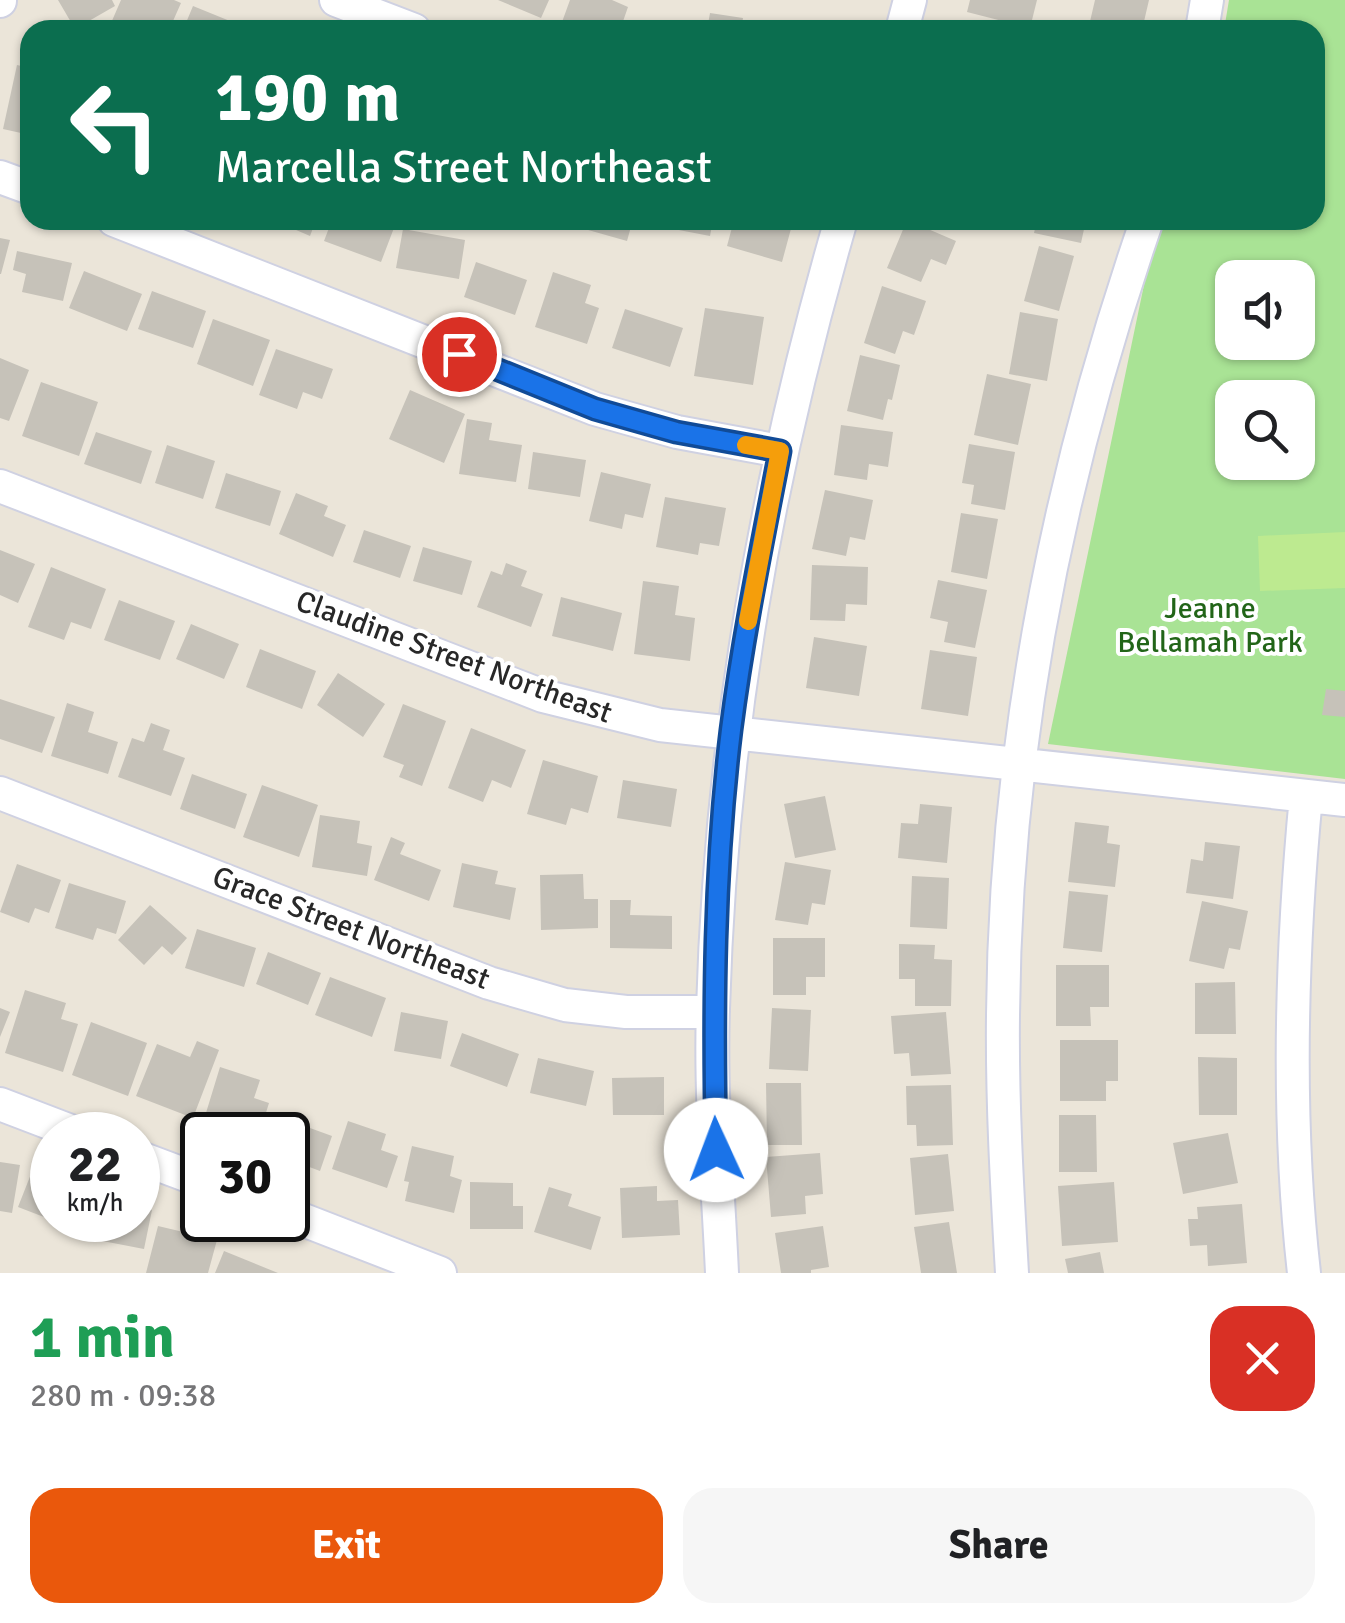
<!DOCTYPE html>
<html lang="en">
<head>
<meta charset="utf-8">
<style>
  :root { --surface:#fff; --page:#f6f6f6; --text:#202124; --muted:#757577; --accent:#ea580c }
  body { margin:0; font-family:Signika,sans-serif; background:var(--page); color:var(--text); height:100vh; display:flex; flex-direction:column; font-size:38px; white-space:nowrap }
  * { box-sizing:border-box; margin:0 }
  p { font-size:32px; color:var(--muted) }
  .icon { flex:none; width:55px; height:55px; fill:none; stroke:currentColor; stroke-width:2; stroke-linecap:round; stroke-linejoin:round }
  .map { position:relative; height:1273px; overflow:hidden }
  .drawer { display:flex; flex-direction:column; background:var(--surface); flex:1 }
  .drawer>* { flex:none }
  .hud { position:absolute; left:20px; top:20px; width:1305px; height:210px; border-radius:30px; box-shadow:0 2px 8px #0004; background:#0b6e4f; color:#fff; overflow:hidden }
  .fabs { position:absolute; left:1215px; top:260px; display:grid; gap:20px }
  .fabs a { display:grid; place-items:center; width:100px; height:100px; border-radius:20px; background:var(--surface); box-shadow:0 2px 8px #0004; font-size:50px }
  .speed { position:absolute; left:30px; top:1112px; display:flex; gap:20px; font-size:50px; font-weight:700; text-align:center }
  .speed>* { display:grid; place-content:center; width:130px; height:130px; border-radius:50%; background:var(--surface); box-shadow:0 2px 8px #0004; line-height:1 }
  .speed small { font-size:25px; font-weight:400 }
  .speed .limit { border:5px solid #111; border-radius:15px; background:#fff; color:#111 }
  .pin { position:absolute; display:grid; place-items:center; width:85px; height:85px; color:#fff; margin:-42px; border:5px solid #fff; border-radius:50%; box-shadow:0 2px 10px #0007 }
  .me { position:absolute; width:110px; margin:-55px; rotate:358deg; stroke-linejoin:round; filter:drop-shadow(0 0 8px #0008) }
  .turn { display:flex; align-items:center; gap:35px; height:210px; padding:0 30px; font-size:45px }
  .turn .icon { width:130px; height:130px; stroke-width:2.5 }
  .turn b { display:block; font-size:70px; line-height:85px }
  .round { display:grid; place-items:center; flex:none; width:105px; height:105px; border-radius:30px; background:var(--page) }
  .headline { display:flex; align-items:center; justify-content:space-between; height:170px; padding:0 30px }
  h1 { font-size:60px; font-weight:700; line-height:75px; color:#1e9e55 }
  .action { display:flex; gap:20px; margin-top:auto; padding:20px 30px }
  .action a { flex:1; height:115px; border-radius:30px; background:var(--accent); color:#fff; font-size:40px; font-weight:700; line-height:115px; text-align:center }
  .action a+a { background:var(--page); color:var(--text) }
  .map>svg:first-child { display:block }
  .green { fill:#a9e395; fill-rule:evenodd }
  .pitch { fill:#bdea90 }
  .building { fill:#c6c2b9 }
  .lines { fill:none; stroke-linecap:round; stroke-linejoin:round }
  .minor-casing { stroke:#cfd1e2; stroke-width:36 }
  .minor { stroke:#fff; stroke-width:32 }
  .route-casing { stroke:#114b97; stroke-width:25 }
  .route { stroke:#1a73e8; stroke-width:18 }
  .slow { stroke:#f59e0b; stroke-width:18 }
  .labels { text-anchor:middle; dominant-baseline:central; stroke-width:8; stroke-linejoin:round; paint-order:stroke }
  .park-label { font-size:30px; fill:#226518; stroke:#fff }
  .street-label { font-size:30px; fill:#282828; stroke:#fff }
</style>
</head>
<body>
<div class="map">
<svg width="1345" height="1273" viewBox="0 0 1345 1273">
  <rect width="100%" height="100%" fill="#ebe5d9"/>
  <path class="green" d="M1229,0H1345V779L1048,744L1149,261L1163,220H1315V30H1224ZM1232,278H1298V342H1232ZM1232,398H1298V462H1232Z"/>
  <path class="pitch" d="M1345,532V588L1260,591L1258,536Z"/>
  <path class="building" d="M58,0H112L115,6L75,29Z
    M121,0H174L181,3L169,30H108Z
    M498,0H549L541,18Z
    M570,0H612L628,7L620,30H585L562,22Z
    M970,0H1037L1030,28L967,12Z
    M1095,0H1149L1142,30H1088Z
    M193,6L252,30H183Z
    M710,13L743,18L741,30H707Z
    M640,21L664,29V30H638Z
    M963,22L991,29V30H961Z
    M17,65L30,68V135L3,129Z
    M273,220H316L310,236Z
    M332,220H397L381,262L324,241Z
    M576,220H649L646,228L632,223L627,241L574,226Z
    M660,220H713L710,236L658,226Z
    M734,220H774L792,225L782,262L727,246Z
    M907,220L956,241L946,265L931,259L921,282L887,268Z
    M1037,220H1086L1081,243L1034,233Z
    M403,229L465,240L459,279L396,268Z
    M0,238L10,240L1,274H0Z
    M1039,246L1074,256L1059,311L1024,301Z
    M17,251L72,263L63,301L22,292L26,274L13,270Z
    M476,262L527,280L515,315L464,297Z
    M84,271L142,294L127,331L69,308Z
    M553,272L591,285L585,303L599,308L587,344L535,327Z
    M882,286L926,301L914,335L903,331L895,354L864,343Z
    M152,291L206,311L193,348L138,329Z
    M705,308L764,317L753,385L694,376Z
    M625,309L683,328L670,367L612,348Z
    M1020,312L1058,319L1047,381L1009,374Z
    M213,319L270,340L253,386L197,364Z
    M276,349L333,369L322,399L303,392L297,409L259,395Z
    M860,355L900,365L892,400L888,399L883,420L847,411Z
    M0,358L29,370L9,421L0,418Z
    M987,374L1031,384L1018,445L974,435Z
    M41,382L98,402L79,456L22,436Z
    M410,390L465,414L444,463L389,439Z
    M467,419L492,423L489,440L522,445L516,482L459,474Z
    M841,425L893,432L888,467L869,464L867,480L834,475Z
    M96,432L152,451L141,484L84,464Z
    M969,444L1015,452L1005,510L971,504L974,485L962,483Z
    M167,445L215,461L203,499L155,483Z
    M533,452L586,460L580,497L528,489Z
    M601,472L651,484L643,518L625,514L622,529L589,521Z
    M226,473L281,491L270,526L215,508Z
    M825,490L873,500L865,540L850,537L846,556L812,549Z
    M296,493L328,506L324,516L346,525L333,557L279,534Z
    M665,497L726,508L719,546L700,543L698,555L656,547Z
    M961,513L998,519L987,579L951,572Z
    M364,530L411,546L400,578L353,562Z
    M423,547L472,561L462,595L413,581Z
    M0,550L35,564L18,603L0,595Z
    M506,563L527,571L521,586L543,594L531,627L477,607L491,571L502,575Z
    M812,565L868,567L867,605L846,604L845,621L810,620Z
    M51,567L106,589L91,629L71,622L64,640L28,627Z
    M938,580L987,590L975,648L944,642L948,622L930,618Z
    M643,581L679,586L675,615L695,618L690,661L634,654Z
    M561,597L622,613L613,651L552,636Z
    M119,600L175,621L160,660L104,640Z
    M191,624L239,644L224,679L176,659Z
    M814,637L867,646L859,696L806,688Z
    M260,649L316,671L302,709L246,687Z
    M930,650L977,657L968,716L921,709Z
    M338,673L385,704L363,737L317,705Z
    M1326,689L1345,691V717L1322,715Z
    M0,699L55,717L42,753L0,739Z
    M67,703L94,712L88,732L118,742L108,774L51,756Z
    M403,704L446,721L422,786L399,777L404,765L383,757Z
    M151,723L170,730L163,750L185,758L171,796L118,777L132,738L144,742Z
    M471,728L526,750L511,788L492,780L483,802L448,788Z
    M543,760L598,776L588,813L571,808L566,825L527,814Z
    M192,774L247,794L235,829L180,809Z
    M623,780L677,789L671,827L617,818Z
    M262,785L318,805L299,857L243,837Z
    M825,796L836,850L795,858L784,804Z
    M920,804L952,807L947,863L898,858L901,823L918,824Z
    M320,815L360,821L357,843L372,846L367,876L312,867Z
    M1075,822L1109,826L1107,843L1120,845L1115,887L1068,882Z
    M391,837L405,843L400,854L441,870L429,901L374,880Z
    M1205,842L1240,846L1233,899L1186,893L1191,859L1203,861Z
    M785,862L831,870L825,905L812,903L808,925L775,920Z
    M462,863L498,871L495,884L516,888L510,920L453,907Z
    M17,864L61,880L49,913L35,908L29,923L0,912Z
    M583,874L584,899H598V928L541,930L540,875Z
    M912,876L949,878L947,929L910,927Z
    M69,883L126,901L116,934L97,928L93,940L55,928Z
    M1069,891L1108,895L1102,952L1063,948Z
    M610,900H631L630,915L672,916V949L610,948Z
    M1202,901L1248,911L1240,950L1229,948L1224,969L1189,961Z
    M150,905L187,938L172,955L162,946L144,965L118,940Z
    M197,929L256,948L244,987L185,968Z
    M773,938H825V977H806V995H773Z
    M899,944L935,945L934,959L952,960L951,1006H915V979H899Z
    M268,952L321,973L308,1005L256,984Z
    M1056,965H1109V1007H1090L1091,1026H1056Z
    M330,977L386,998L372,1037L315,1015Z
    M1235,982L1236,1034H1195V983Z
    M25,990L66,1003L61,1019L78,1024L63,1072L5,1053Z
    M0,1008L10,1012L0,1037Z
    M772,1008L811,1010L808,1071L769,1069Z
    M401,1012L448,1021L441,1059L394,1051Z
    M946,1012L951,1074L911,1076L909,1053L894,1054L891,1016Z
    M91,1022L147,1043L128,1096L72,1075Z
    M462,1033L519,1054L507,1087L450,1066Z
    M1060,1040H1118V1081H1106V1101H1060Z
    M197,1041L219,1050L193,1118L136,1096L157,1044L190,1057Z
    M1198,1057L1237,1058V1115H1199Z
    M538,1058L594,1071L586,1106L530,1093Z
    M220,1067L260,1080L254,1098L269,1103L259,1135H230L202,1126Z
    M664,1077V1115H613L612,1078Z
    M766,1083H801L802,1145H767Z
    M951,1085L953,1145L917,1146L916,1125H907L906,1086Z
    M1059,1115H1096L1097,1172H1059Z
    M288,1120L332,1136L320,1171L288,1159V1135H283Z
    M348,1121L386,1134L381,1150L398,1156L387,1188L332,1169Z
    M1228,1133L1238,1183L1183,1194L1173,1143Z
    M412,1146L454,1156L450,1176L462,1180L454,1213L405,1201L409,1182L404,1181Z
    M820,1153L823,1194L805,1196L806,1214L771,1217L766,1157Z
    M948,1154L954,1211L915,1215L910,1158Z
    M0,1162L20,1165L12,1213L0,1211Z
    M31,1174L52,1182V1220H79L75,1229L18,1207Z
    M470,1182L513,1183V1206H523V1229H470Z
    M1114,1182L1118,1242L1062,1246L1058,1186Z
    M657,1186V1201L678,1200L680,1235L622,1238L620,1188Z
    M549,1187L572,1194L568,1206L601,1217L591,1250L534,1232Z
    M1242,1204L1247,1263L1208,1266L1207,1245L1190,1246L1188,1219H1198L1197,1207Z
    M138,1207L152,1210L144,1249L87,1238L91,1220H138Z
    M949,1222L957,1273H921L914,1227Z
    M158,1226L217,1240L208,1273H146Z
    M823,1226L829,1267L811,1270V1273H781L775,1233Z
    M224,1251L278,1273H215Z
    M1100,1252L1104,1273H1068L1065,1259Z"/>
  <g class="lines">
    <defs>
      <path id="minor" d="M336,0L414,30
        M0,1V0
        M902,30L910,0
        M1202,30L1207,0
        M0,177L30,188
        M114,220L595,409L677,432L780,451
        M0,486L543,696L660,725L1345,800
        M0,793L489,983L565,1005L626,1012H713
        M0,1104L81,1135
        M138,1157L202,1181
        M288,1214L440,1273
        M722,1273C718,1186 710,1096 713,1009C721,735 765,483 841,220
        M1012,1273C1007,1187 1002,1101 1003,1015C1005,743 1058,477 1147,220
        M1304,1273C1286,1114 1291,954 1306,796"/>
    </defs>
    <use href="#minor" class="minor-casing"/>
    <use href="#minor" class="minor"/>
  </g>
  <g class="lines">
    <defs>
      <path id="route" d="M459,354L595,409L676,432L780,451C762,544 743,636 731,730C714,869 713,1010 716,1150"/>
    </defs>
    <use href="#route" class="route-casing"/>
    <use href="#route" class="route"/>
    <path class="slow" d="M746,445L780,451L748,621"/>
  </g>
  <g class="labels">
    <g class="park-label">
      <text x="1210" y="608">Jeanne<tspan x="1210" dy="34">Bellamah Park</tspan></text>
    </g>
    <g class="street-label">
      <text transform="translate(454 657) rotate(20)">Claudine Street Northeast</text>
      <text transform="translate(351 928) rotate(21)">Grace Street Northeast</text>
    </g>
  </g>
</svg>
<div class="fabs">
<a><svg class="icon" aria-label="sound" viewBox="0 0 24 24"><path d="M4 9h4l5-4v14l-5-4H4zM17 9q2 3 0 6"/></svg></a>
<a><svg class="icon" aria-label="search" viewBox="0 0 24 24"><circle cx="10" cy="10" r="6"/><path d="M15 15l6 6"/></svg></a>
</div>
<div class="speed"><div>22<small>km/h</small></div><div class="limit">30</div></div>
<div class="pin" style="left:459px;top:354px;background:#d93025"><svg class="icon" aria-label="arrive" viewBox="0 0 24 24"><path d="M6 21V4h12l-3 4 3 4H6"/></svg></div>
<svg class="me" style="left:716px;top:1150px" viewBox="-20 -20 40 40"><circle r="19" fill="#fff"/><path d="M0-13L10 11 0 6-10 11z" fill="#1a73e8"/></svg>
<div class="hud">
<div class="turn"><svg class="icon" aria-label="left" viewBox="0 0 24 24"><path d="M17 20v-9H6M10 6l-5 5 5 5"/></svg><div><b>190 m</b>Marcella Street Northeast</div></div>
</div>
</div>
<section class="drawer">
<div class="headline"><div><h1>1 min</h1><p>280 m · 09:38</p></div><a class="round" style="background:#d93025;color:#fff"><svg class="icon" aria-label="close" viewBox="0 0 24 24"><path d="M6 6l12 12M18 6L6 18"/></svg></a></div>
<div class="action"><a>Exit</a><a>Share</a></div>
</section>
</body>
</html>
